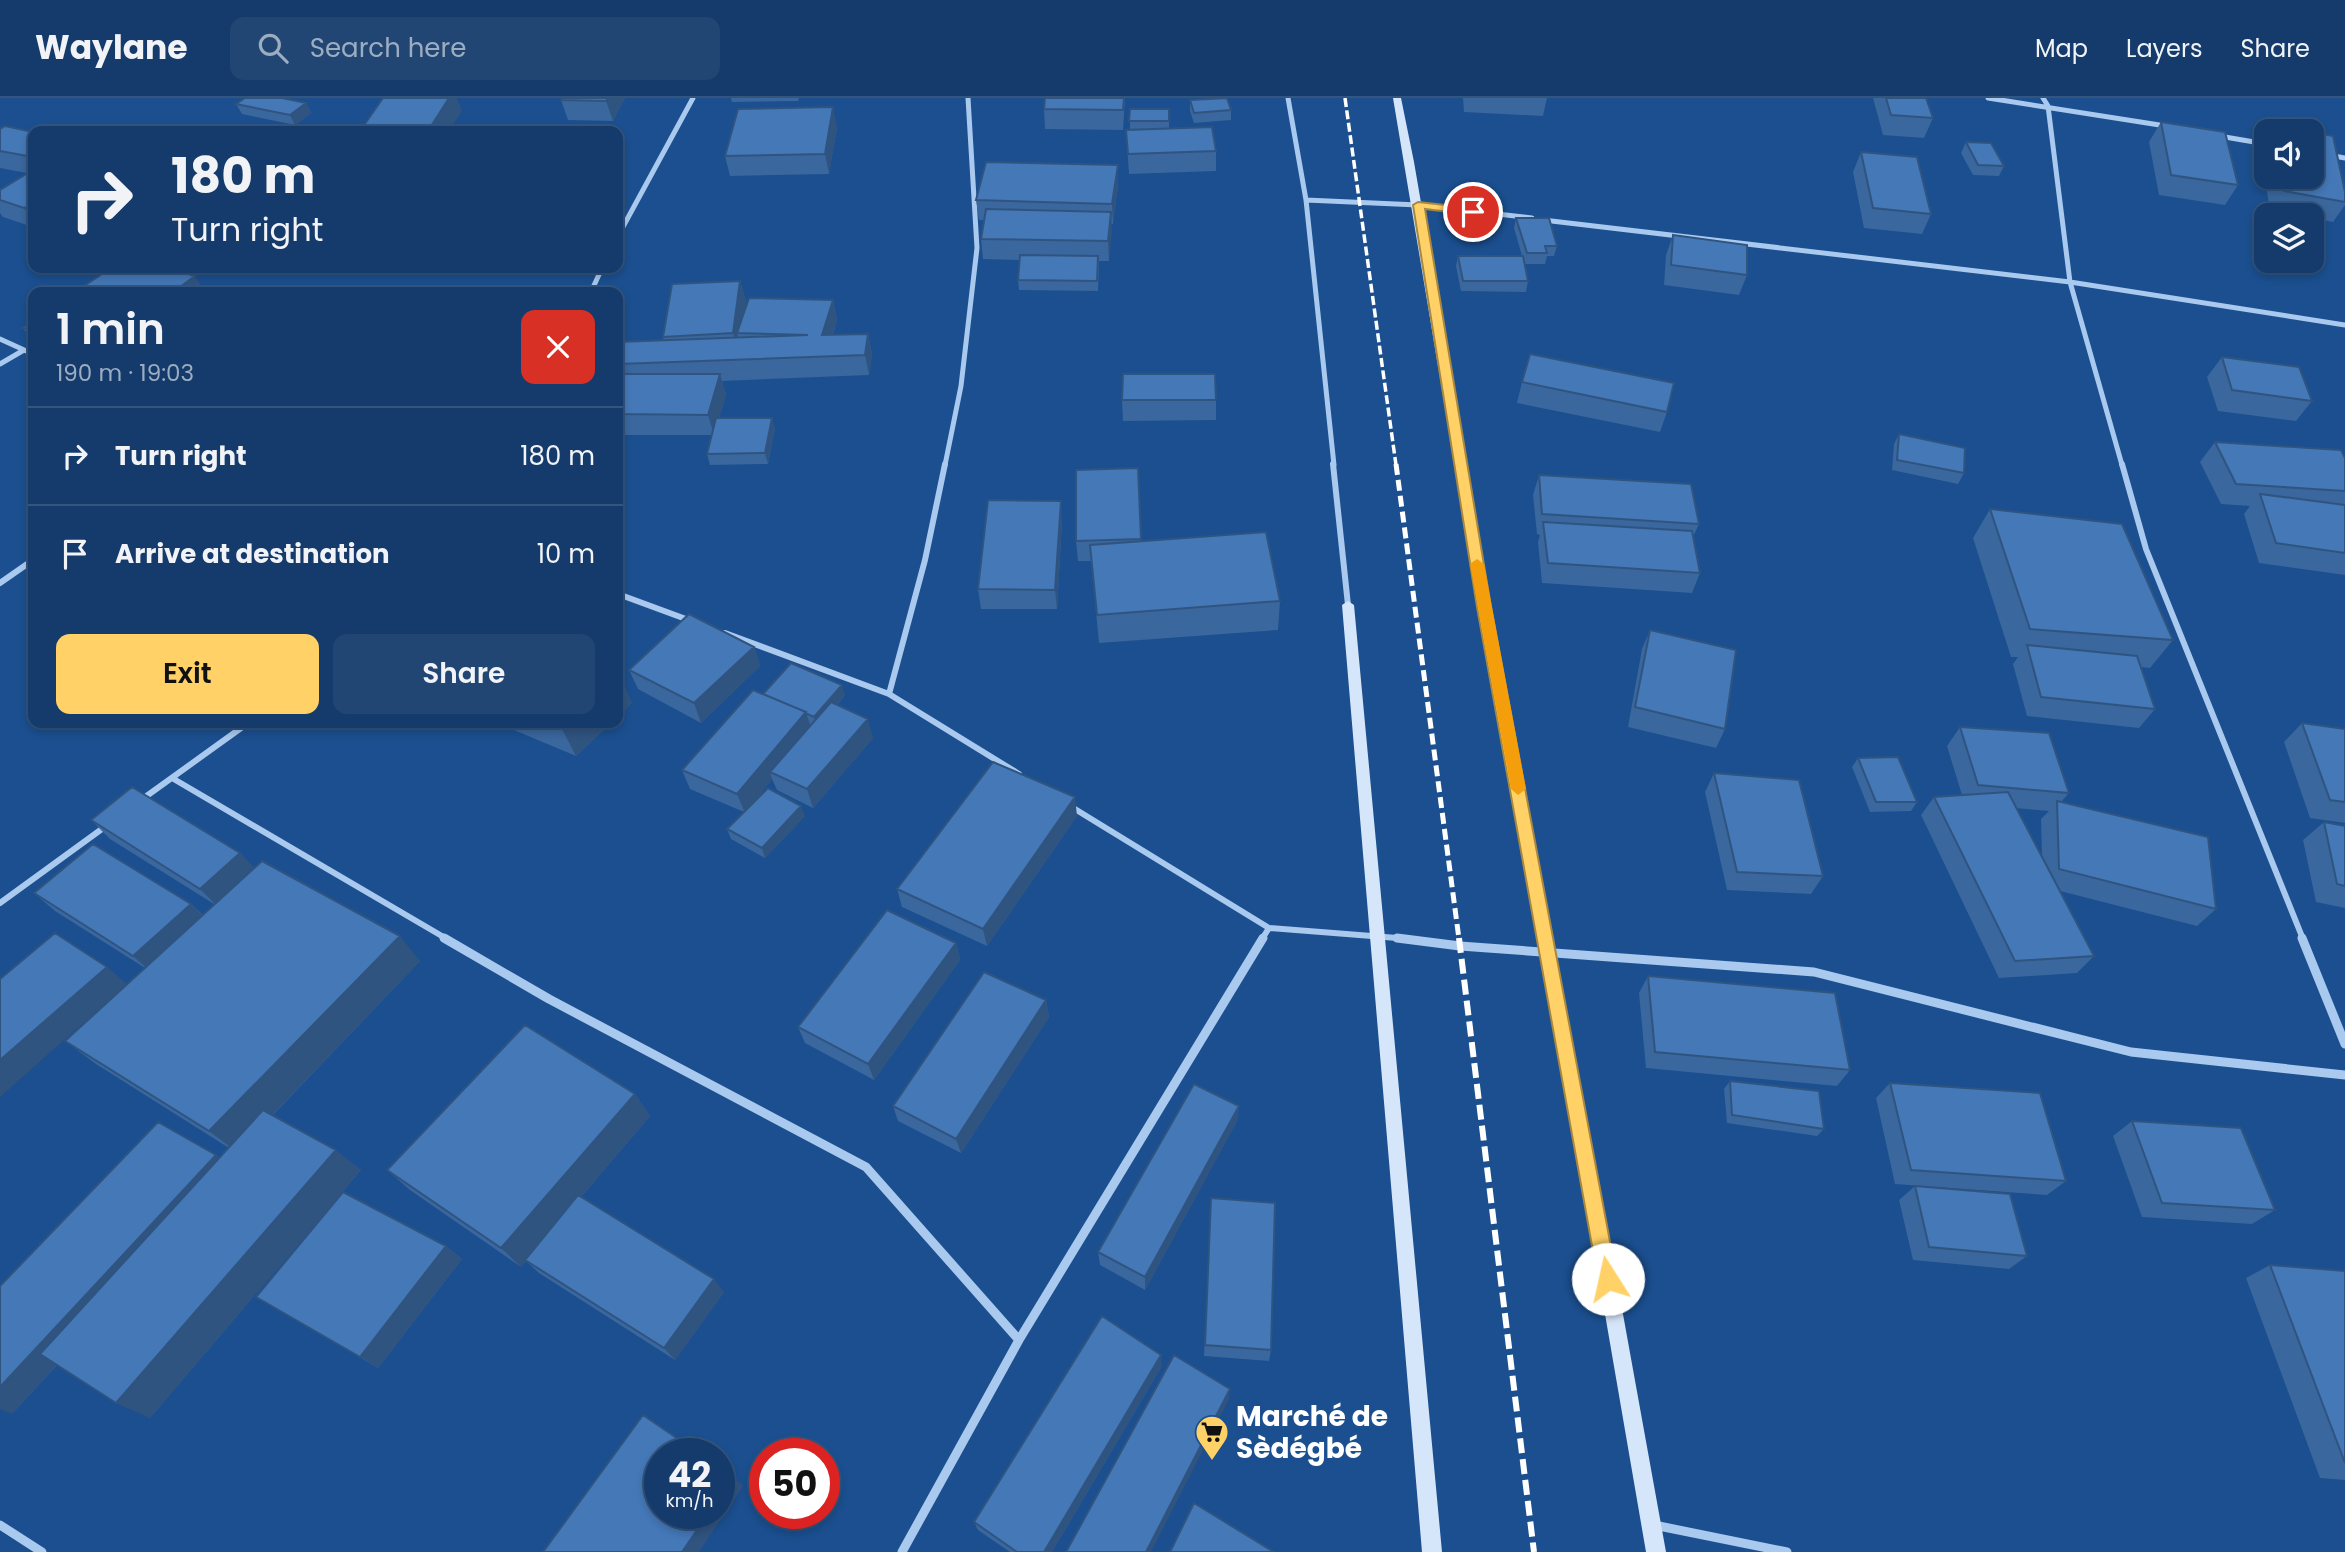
<!DOCTYPE html>
<html lang="en">
<head>
<meta charset="utf-8">
<style>
  :root { --surface:#143b6b; --page:#214673; --text:#f1f3f6; --muted:#9dadc1; --line:#33557e; --accent:#ffd166 }
  body { margin:0; font-family:Poppins,sans-serif; background:var(--page); color:var(--text); height:100vh; display:flex; flex-direction:column; font-size:26px; white-space:nowrap }
  * { box-sizing:border-box; margin:0 }
  p { font-size:23px; color:var(--muted) }
  .icon { flex:none; width:38px; height:38px; fill:none; stroke:currentColor; stroke-width:2; stroke-linecap:round; stroke-linejoin:round }
  .map { position:relative; flex:1; overflow:hidden }
  .drawer { position:absolute; left:28px; top:189px; width:595px; height:441px; display:flex; flex-direction:column; background:var(--surface); border-radius:14px; box-shadow:0 4px 10px #0003,0 0 0 2px var(--line) }
  .drawer>* { flex:none }
  .banner { position:absolute; left:28px; top:28px; width:595px; height:147px; border-radius:14px; box-shadow:0 4px 10px #0003,0 0 0 2px var(--line); background:#143b6b; color:var(--text); overflow:hidden }
  .tools { position:absolute; left:2254px; top:21px; display:grid; gap:14px }
  .tools a { display:grid; place-items:center; width:70px; height:70px; border-radius:14px; background:var(--surface); box-shadow:0 4px 10px #0003,0 0 0 2px var(--line); font-size:35px }
  .speed { position:absolute; left:644px; top:1340px; display:flex; gap:14px; font-size:35px; font-weight:700; text-align:center }
  .speed>* { display:grid; place-content:center; width:91px; height:91px; border-radius:50%; background:var(--surface); box-shadow:0 4px 10px #0003,0 0 0 2px var(--line); line-height:1 }
  .speed small { font-size:18px; font-weight:400 }
  .speed .limit { border:10px solid #d22; background:#fff; color:#111 }
  .pin { position:absolute; display:grid; place-items:center; width:60px; height:60px; color:#fff; margin:-30px; border:4px solid #fff; border-radius:50%; box-shadow:0 2px 7px #0007 }
  .me { position:absolute; width:77px; margin:-38px; rotate:350deg; stroke-linejoin:round; filter:drop-shadow(0 0 5px #0008) }
  .turn { display:flex; align-items:center; gap:24px; height:147px; padding:0 28px; font-size:32px }
  .turn .icon { width:91px; height:91px; stroke-width:2.5 }
  .turn b { display:block; font-size:49px; line-height:60px }
  .round { display:grid; place-items:center; flex:none; width:74px; height:74px; border-radius:14px; background:var(--page) }
  .summary { display:flex; align-items:center; justify-content:space-between; height:119px; padding:0 28px }
  h1 { font-size:42px; font-weight:600; line-height:52px }
  .action { display:flex; gap:14px; margin-top:auto; padding:14px 28px }
  .action a { flex:1; height:80px; border-radius:14px; background:var(--accent); color:#111; font-size:28px; font-weight:600; line-height:80px; text-align:center }
  .action a+a { background:var(--page); color:var(--text) }
  ul { padding:0; list-style:none }
  li { display:flex; align-items:center; gap:21px; height:98px; padding:0 28px; border-top:2px solid var(--line) }
  li div { flex:1 }
  li b { display:block; font-size:26px }
  li em { font-style:normal }
  header { display:flex; align-items:center; gap:42px; box-sizing:border-box; height:98px; padding:0 35px; background:var(--surface); border-bottom:2px solid var(--line) }
  header strong { font-size:33px }
  nav { display:flex; gap:38px; margin-inline-start:auto; font-size:24px }
  .search { width:490px; height:63px; background:var(--page); display:flex; align-items:center; gap:18px; box-sizing:border-box; padding:0 24px; border-radius:14px; color:var(--muted); font-size:26px }
  .map>svg:first-child { display:block }
  .lines { fill:none; stroke-linecap:round; stroke-linejoin:round }
  .minor-far2 { stroke:#a9c9ee; stroke-width:5 }
  .minor-far1 { stroke:#a9c9ee; stroke-width:6 }
  .minor { stroke:#a9c9ee; stroke-width:9 }
  .secondary { fill:#d6e6fa; fill-rule:evenodd }
  .rail-far2 { stroke:#fff; stroke-width:3.5; stroke-dasharray:9 3.5; stroke-linecap:butt }
  .rail-far1 { stroke:#fff; stroke-width:5; stroke-dasharray:11 5; stroke-linecap:butt }
  .rail { stroke:#fff; stroke-width:6; stroke-dasharray:15 6; stroke-linecap:butt }
  .wall { fill:#3a679d; fill-rule:evenodd }
  .shaded-wall { fill:#305480 }
  .building { fill:#4478b7; stroke:#305480; stroke-width:2 }
  .route { fill:#ffd166; stroke:#a68842; stroke-width:2 }
  .slow { fill:#f59e0b }
  .labels { text-anchor:middle; dominant-baseline:central; stroke-width:7; stroke-linejoin:round; paint-order:stroke }
  .near-poi-label { font-size:28px; font-weight:bold; fill:#fff; stroke:#1b4f8f; text-anchor:start }
</style>
</head>
<body>
<header>
<strong>Waylane</strong>
<div class="search"><svg class="icon" aria-label="search" viewBox="0 0 24 24"><circle cx="10" cy="10" r="6"/><path d="M15 15l6 6"/></svg>Search here</div>
<nav><a>Map</a><a>Layers</a><a>Share</a></nav>
</header>
<div class="map">
<svg width="2345" height="1454" viewBox="0 0 2345 1454">
  <rect width="100%" height="100%" fill="#1b4f8f"/>
  <g class="lines">
    <path class="minor-far2" d="M1288,0L1306,102L1334,367
      M1988,0L2166,28
      M2043,0L2048,8L2070,184L2122,367
      M2219,38L2266,46
      M2312,54L2345,60
      M1306,102L1418,107L1532,120
      M1543,122L2070,184L2345,227
      M618,138L693,0
      M591,194L602,170
      M0,241L33,256
      M0,266L24,252
      M945,367L961,288L977,150L968,0"/>
    <path class="minor-far1" d="M1333,366L1348,507
      M2122,366L2146,451L2303,841
      M0,485L33,462
      M618,496L694,524
      M725,535L889,596L1019,676
      M889,596L925,462L945,366
      M172,680L447,841
      M141,702L248,625
      M1070,708L1269,830L1410,841
      M0,805L106,728
      M1262,841L1269,830"/>
    <path class="minor" d="M444,840L549,901L866,1069L1019,1242
      M1397,840L1460,848L1814,874L2131,954L2345,977
      M2302,840L2345,946
      M0,1427L42,1454
      M1654,1427L1787,1454
      M902,1454L1019,1242L1263,840"/>
    <path class="secondary" d="M1393,0H1401L1414,64L1491,512L1602,1100L1666,1454H1646L1585,1100L1479,512Z
      M1348,503L1354,507L1442,1454H1422L1342,507Z"/>
    <path class="rail-far2" d="M1345,0L1396,367"/>
    <path class="rail-far1" d="M1396,366L1459,841"/>
    <path class="rail" d="M1459,840L1534,1454"/>
  </g>
  <path class="wall" d="M563,0H625L613,23L568,22L561,2Z
    M731,0H799L798,3L732,4Z
    M1045,0H1125L1123,32L1045,31L1044,11Z
    M1463,0H1547L1543,18L1464,14Z
    M1873,0H1926L1933,20L1924,40L1883,37Z
    M1190,2L1231,12V22L1194,25L1190,13Z
    M306,5L311,15L295,27L242,16L236,6Z
    M1130,11H1169V31L1216,53V73L1129,76L1126,32H1130Z
    M2161,24L2238,87L2225,107L2159,97L2149,44Z
    M837,29L829,76L730,78L725,58Z
    M0,31L33,34V129L3,119L0,115V92L27,75L0,70Z
    M2266,39V79H2312L2345,94V107L2333,124L2312,120V117H2294L2270,113L2260,48Z
    M1966,44L2004,68L1999,78L1973,77L1961,55Z
    M1861,54L1931,116L1922,136L1864,130L1853,74Z
    M1118,87L1113,126H1111L1109,163H1099L1098,193L1019,192L1018,182L1020,162L983,161L981,141L984,122H979L976,102Z
    M1516,120L1557,148L1554,158H1547L1545,166H1524L1528,183L1526,194L1461,193L1456,168L1458,158H1522L1514,130Z
    M1673,137L1747,177L1739,197L1664,187L1666,157Z
    M467,170H555L552,174Z
    M740,183L746,203L744,215L833,202L837,222L833,237L868,236L872,256L869,277L722,283L726,297L719,320L775,330L768,366L710,367L707,356L712,337H618V244L664,243L663,239Z
    M33,223V243L23,230Z
    M2222,259L2312,303L2296,323L2218,313L2207,279Z
    M1522,284L1667,314L1660,334L1517,305Z
    M1122,302H1216V322L1123,323Z
    M1899,336L1964,375L1958,386L1892,372L1894,346Z
    M2215,344L2345,360V477L2259,465L2244,416L2250,408L2221,406L2200,364Z
    M1138,370L1141,444L1280,503L1278,532L1099,545L1091,463H1078L1076,443Z
    M1539,377L1699,426L1693,439L1700,475L1692,495L1542,485L1538,444L1540,437L1537,436L1533,397Z
    M1990,411L2173,542L2150,570L2141,569L2155,611L2139,630L2027,618L2013,566L2018,559H2011L1973,440Z
    M1062,423L1057,511H981L978,491Z
    M1650,532L1725,631L1716,650L1628,629L1642,551Z
    M754,549L760,568L701,625L638,591L629,572Z
    M763,596L845,597L837,607L873,640L813,710L777,692L772,681L752,706L805,718L765,760L731,741L727,731L744,714L690,691L682,672Z
    M497,625H611L576,658Z
    M2302,625L2345,631V725L2310,720L2284,644Z
    M1960,629L2069,695L2061,704L2216,811L2197,828L2060,793L2094,858L2077,875L1999,880L1921,717L1934,699L1962,697L1947,648ZM2016,710L2049,713L2041,721L2042,760Z
    M1858,660L1917,704L1911,713L1870,714L1852,669Z
    M1714,675L1823,778L1811,796L1727,792L1705,694Z
    M1077,718L987,848L902,809L897,791Z
    M91,722L240,755L254,770L420,863L273,1017L361,1072L150,1320L57,1267L12,1316L216,1057L220,1060L229,1050L96,966L65,943L145,870L55,813L34,795L191,806L203,817L214,806L110,741Z
    M2324,724L2345,728V810L2316,804L2303,742Z
    M956,845L960,862L874,982L805,945L798,929Z
    M1648,878L1850,972L1837,988L1646,970L1639,895Z
    M1046,902L1049,919L961,1055L898,1023L893,1008Z
    M1730,983L1824,1031L1817,1038L1727,1025L1724,991Z
    M1890,985L2066,1083L2047,1097L1895,1086L1876,1000Z
    M635,996L650,1018L581,1099L724,1194L675,1262L539,1175L526,1163L521,1169L410,1092L387,1072Z
    M1239,1008L1237,1023L1145,1192L1100,1167L1098,1154Z
    M2132,1023L2275,1112L2252,1126L2142,1119L2113,1038Z
    M1915,1088L2027,1158L2009,1171L1913,1162L1899,1102Z
    M1211,1100L1271,1252L1269,1263L1204,1258Z
    M446,1148L462,1161L378,1270L256,1199Z
    M2270,1167L2345,1173V1382L2320,1380L2246,1180Z
    M1162,1268L1052,1454H1010L978,1432L974,1424Z"/>
  <path class="shaded-wall" d="M449,0H457L462,13L449,33H428Z
    M608,0H625L613,23L606,3Z
    M306,5L311,15L295,27L290,17Z
    M833,9L837,29L829,76L825,56Z
    M1118,67V87L1113,126L1112,106Z
    M33,105V124L24,110Z
    M1111,114L1112,134L1109,163L1108,143Z
    M195,178L205,194H173Z
    M740,183L746,203L741,235H737L740,245L739,256L733,235Z
    M833,202L837,222L827,257L822,237Z
    M868,236L872,256L869,277L865,257Z
    M720,276L726,297L714,337L708,317Z
    M772,320L775,330L768,366L765,355Z
    M1061,403L1062,423L1057,511L1055,492Z
    M754,549L760,568L701,625L694,605Z
    M620,577L632,605L618,619V579Z
    M842,587L845,597L817,629L814,619Z
    M806,614L812,633L770,674L772,681L745,715L737,696Z
    M868,621L873,640L813,710L807,691Z
    M568,625H611L576,658L562,631Z
    M1075,699L1077,718L987,848L983,831Z
    M801,708L805,718L765,760L762,750Z
    M240,755L257,773L217,808L200,791Z
    M191,806L209,824L152,875L133,858Z
    M400,838L420,863L237,1054L209,1033Z
    M956,845L960,862L874,982L868,966Z
    M107,869L127,886L0,999V962Z
    M1046,902L1049,919L961,1055L956,1041Z
    M635,996L650,1018L521,1169L501,1150Z
    M1239,1008L1237,1023L1145,1192V1179Z
    M336,1052L361,1072L150,1320L116,1305Z
    M216,1057L235,1071L12,1316L0,1311V1289Z
    M446,1148L462,1161L378,1270L360,1259Z
    M714,1181L724,1194L675,1262L664,1250Z
    M1161,1257L1162,1268L1052,1454H1044Z
    M1230,1291L1229,1301L1151,1454H1146Z
    M733,1379L743,1388L699,1454H682L708,1416H719V1399Z"/>
  <path class="building" d="M245,0H282L306,5L290,17L236,6Z
    M383,0H449L428,33H360Z
    M563,0H608L606,3L561,2Z
    M1045,0H1124L1123,12L1044,11Z
    M1227,0L1231,12L1194,15L1190,2Z
    M1886,0H1926L1933,20L1891,17Z
    M833,9L825,56L725,58L738,11Z
    M1130,11H1169V23H1129Z
    M2161,24L2225,34L2238,87L2171,77Z
    M5,28L33,34V59L0,53V31Z
    M2273,28L2305,33H2274Z
    M1212,29L1216,53L1128,56L1126,32Z
    M2312,34L2333,38L2345,94V104L2284,93L2281,79H2312Z
    M1966,44L1991,45L2004,68L1978,67Z
    M1861,54L1917,59L1931,116L1873,110Z
    M986,64L1118,67L1112,106L976,102Z
    M33,72V105L24,110L0,102V92Z
    M986,111L1111,114L1108,143L981,141Z
    M1516,120H1549L1557,148H1545L1547,155H1527Z
    M1673,137L1747,147V177L1671,167Z
    M1020,157L1098,158L1097,183L1018,182Z
    M1458,158H1523L1528,183H1463Z
    M111,170H167L195,178L173,194H75Z
    M740,183L733,235L663,239L672,186Z
    M749,200L833,202L822,237L868,236L865,257L618,266V244L808,237L737,235Z
    M33,223V233L23,230Z
    M1530,256L1674,285L1667,314L1522,284Z
    M2222,259L2299,269L2312,303L2232,292Z
    M618,276H720L708,317L618,316Z
    M1123,276H1215L1216,302H1122Z
    M716,320H772L765,355L707,356Z
    M1899,336L1965,350L1964,375L1897,362Z
    M2215,344L2341,352L2345,360V393L2236,386Z
    M1138,370L1141,441L1076,443V372Z
    M1539,377L1691,386L1699,426L1542,416Z
    M2260,396L2345,407V455L2276,445Z
    M988,402L1061,403L1055,492L978,491Z
    M1990,411L2122,426L2173,542L2030,531Z
    M1543,424L1692,433L1700,475L1548,465Z
    M1266,434L1280,503L1097,517L1090,447Z
    M689,516L754,549L694,605L629,572Z
    M1650,532L1736,552L1725,631L1635,609Z
    M2027,547L2137,558L2155,611L2041,599Z
    M791,565L842,587L814,619L805,615L806,614L763,596Z
    M753,592L806,614L737,696L682,672Z
    M831,604L868,621L807,691L770,674Z
    M548,625H568L562,631Z
    M2302,625L2345,631V704L2330,702Z
    M1960,629L2049,635L2069,695L1978,687Z
    M1898,659L1917,704H1876L1858,660Z
    M993,664L1075,699L983,831L897,791Z
    M1714,675L1799,682L1823,778L1737,774Z
    M132,689L240,755L200,791L91,722Z
    M768,690L801,708L762,750L727,731Z
    M2008,694L2094,858L2015,863L1934,699Z
    M2057,703L2208,739L2216,811L2059,771Z
    M2324,724L2345,728V788L2337,786Z
    M93,746L191,806L133,858L34,795Z
    M262,763L400,838L209,1033L65,943Z
    M887,812L956,845L868,966L798,929Z
    M55,835L107,869L0,962V881Z
    M984,874L1046,902L956,1041L893,1008Z
    M1648,878L1835,895L1850,972L1655,954Z
    M525,927L635,996L501,1150L387,1072Z
    M1730,983L1819,993L1824,1031L1732,1017Z
    M1890,985L2040,995L2066,1083L1911,1072Z
    M1194,986L1239,1008L1145,1179L1098,1154Z
    M263,1012L336,1052L116,1305L40,1256Z
    M2132,1023L2241,1030L2275,1112L2162,1105Z
    M158,1024L216,1057L0,1289V1188Z
    M1915,1088L2010,1096L2027,1158L1929,1149Z
    M343,1094L446,1148L360,1259L256,1199Z
    M578,1097L714,1181L664,1250L525,1162Z
    M1211,1100L1275,1105L1271,1252L1205,1247Z
    M2270,1167L2345,1173V1365Z
    M1102,1218L1161,1257L1044,1454H1017L974,1424Z
    M1174,1257L1230,1291L1146,1454H1066Z
    M643,1317L700,1356H660V1416H708L682,1454H543Z
    M719,1370L733,1379L719,1399Z
    M1194,1405L1274,1454H1170Z"/>
  <path class="route" d="M1418,104L1473,110L1478,114L1473,117L1425,111L1491,509L1617,1181L1614,1188L1608,1191L1601,1188L1598,1181L1477,509L1413,107Z"/>
  <path class="slow" d="M1477,461L1484,466L1526,691L1518,697L1511,691L1470,466Z"/>
  <defs>
    <symbol id="supermarket-pin" viewBox="-11 -11 22 30"><path d="M0 17L-7.5 6A9.5 9.5 0 1 1 7.5 6Z" fill="#ffd166" stroke="#1b4f8f"/><path d="M-6-5.5h2.5l.6 2H6L4.5 2H-2.5L-4.4-4H-6ZM-1.5 3.2a1.3 1.3 0 1 0 .1 0ZM3 3.2a1.3 1.3 0 1 0 .1 0Z" fill="#111"/></symbol>
  </defs>
  <g fill-rule="evenodd">
    <use href="#supermarket-pin" x="1193" y="1315" width="38" height="52"/>
  </g>
  <g class="labels">
    <g class="near-poi-label">
      <text x="1236" y="1318">Marché de<tspan x="1236" dy="32">Sèdégbé</tspan></text>
    </g>
  </g>
</svg>
<div class="tools">
<a><svg class="icon" aria-label="sound" viewBox="0 0 24 24"><path d="M4 9h4l5-4v14l-5-4H4zM17 9q2 3 0 6"/></svg></a>
<a><svg class="icon" aria-label="layers" viewBox="0 0 24 24"><path d="M12 4l9 5-9 5-9-5zM3 14l9 5 9-5"/></svg></a>
</div>
<div class="speed"><div>42<small>km/h</small></div><div class="limit">50</div></div>
<div class="pin" style="left:1473px;top:114px;background:#d93025"><svg class="icon" aria-label="arrive" viewBox="0 0 24 24"><path d="M6 21V4h12l-3 4 3 4H6"/></svg></div>
<svg class="me" style="left:1608px;top:1181px" viewBox="-20 -20 40 40"><circle r="19" fill="#fff"/><path d="M0-13L10 11 0 6-10 11z" fill="#ffd166"/></svg>
<div class="banner">
<div class="turn"><svg class="icon" aria-label="right" viewBox="0 0 24 24"><path d="M7 20v-9h11M14 6l5 5-5 5"/></svg><div><b>180 m</b>Turn right</div></div>
</div>
<section class="drawer">
<div class="summary"><div><h1>1 min</h1><p>190 m · 19:03</p></div><a class="round" style="background:#d93025;color:#fff"><svg class="icon" aria-label="close" viewBox="0 0 24 24"><path d="M6 6l12 12M18 6L6 18"/></svg></a></div>
<ul>
<li><svg class="icon" aria-label="right" viewBox="0 0 24 24"><path d="M7 20v-9h11M14 6l5 5-5 5"/></svg><div><b>Turn right</b></div><em>180 m</em></li>
<li><svg class="icon" aria-label="arrive" viewBox="0 0 24 24"><path d="M6 21V4h12l-3 4 3 4H6"/></svg><div><b>Arrive at destination</b></div><em>10 m</em></li>
</ul>
<div class="action"><a>Exit</a><a>Share</a></div>
</section>
</div>
</body>
</html>
